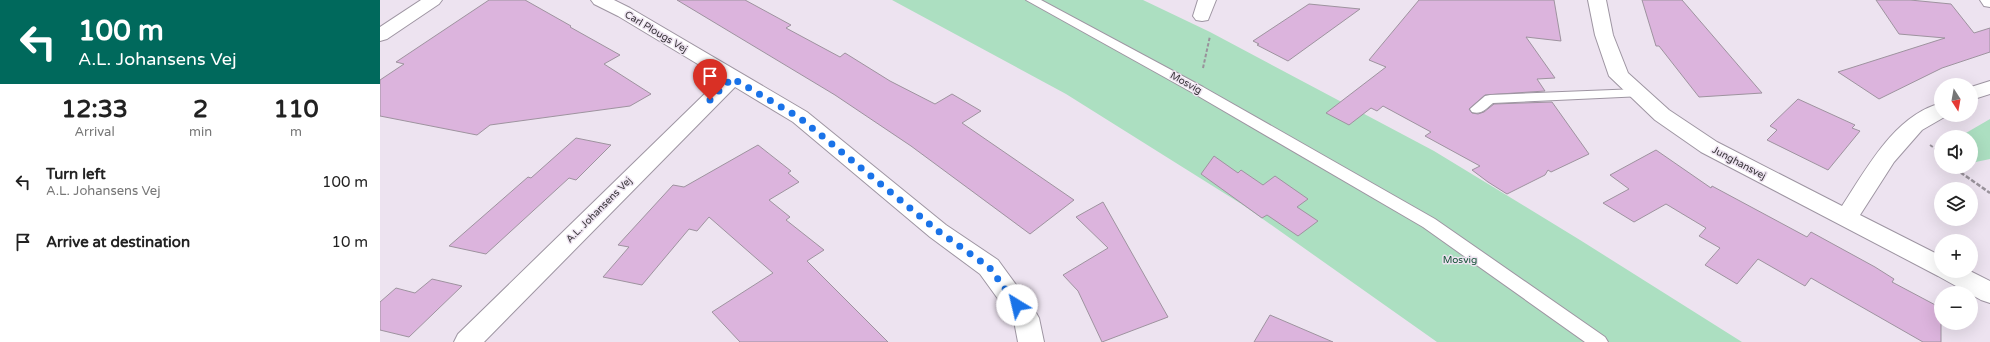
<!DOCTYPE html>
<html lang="en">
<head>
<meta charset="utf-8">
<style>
  :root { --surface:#fff; --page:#f6f6f6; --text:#222; --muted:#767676 }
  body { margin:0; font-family:"Varela Round",sans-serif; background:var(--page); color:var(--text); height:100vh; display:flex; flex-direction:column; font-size:15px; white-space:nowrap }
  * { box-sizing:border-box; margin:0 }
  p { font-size:13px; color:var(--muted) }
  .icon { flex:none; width:22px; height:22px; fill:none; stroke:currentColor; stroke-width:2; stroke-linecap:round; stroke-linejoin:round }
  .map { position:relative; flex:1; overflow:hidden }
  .side { display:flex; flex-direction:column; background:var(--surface); width:380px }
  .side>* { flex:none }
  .guide { background:#00695c; color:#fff; overflow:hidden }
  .needle { width:26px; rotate:169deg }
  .fabs { position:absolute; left:1554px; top:78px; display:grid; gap:8px }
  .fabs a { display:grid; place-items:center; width:44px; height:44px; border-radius:50%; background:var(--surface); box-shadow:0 4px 16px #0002; font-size:20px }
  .pin { position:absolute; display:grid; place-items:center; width:34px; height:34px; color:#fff; margin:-41px -17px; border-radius:50% 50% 50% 0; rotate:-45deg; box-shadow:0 0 4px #0007 }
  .pin .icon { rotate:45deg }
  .me { position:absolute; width:44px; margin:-22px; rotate:324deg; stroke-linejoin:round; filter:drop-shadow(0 0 3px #0008) }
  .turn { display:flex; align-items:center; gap:14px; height:84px; padding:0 12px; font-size:18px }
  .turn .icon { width:52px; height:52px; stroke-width:2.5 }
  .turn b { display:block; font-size:28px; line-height:34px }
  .eta { display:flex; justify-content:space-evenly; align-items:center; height:68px; text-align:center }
  .eta b { font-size:24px; font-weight:700; line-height:28px }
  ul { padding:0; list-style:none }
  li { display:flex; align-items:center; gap:12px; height:60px; padding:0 12px }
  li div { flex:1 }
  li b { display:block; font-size:15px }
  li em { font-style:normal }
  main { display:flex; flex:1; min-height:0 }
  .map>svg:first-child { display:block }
  .green { fill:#acdfc1 }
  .building { fill:#dcb4dd; stroke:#9e939f }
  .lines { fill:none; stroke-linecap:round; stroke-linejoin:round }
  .lane-casing { stroke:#9e95a2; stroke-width:2 }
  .street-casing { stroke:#9e95a2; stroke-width:2 }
  .path-far1 { stroke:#99929b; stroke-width:2; stroke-dasharray:3.5 2; stroke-linecap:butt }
  .path { stroke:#99929b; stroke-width:2.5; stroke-dasharray:4.5 2; stroke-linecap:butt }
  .lane { fill:#fff; fill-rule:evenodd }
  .street { fill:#fff; fill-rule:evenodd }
  .route { stroke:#1a73e8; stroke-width:7; stroke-dasharray:0 12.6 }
  .labels { text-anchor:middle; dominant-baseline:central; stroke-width:3; stroke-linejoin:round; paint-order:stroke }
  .street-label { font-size:10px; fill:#363237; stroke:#ede3f0 }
  .park-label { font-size:10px; fill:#0f5033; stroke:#ede3f0 }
</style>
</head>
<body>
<main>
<section class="side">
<div class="guide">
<div class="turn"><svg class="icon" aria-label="left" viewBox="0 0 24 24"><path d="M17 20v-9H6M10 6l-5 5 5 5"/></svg><div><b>100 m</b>A.L. Johansens Vej</div></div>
</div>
<div class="eta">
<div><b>12:33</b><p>Arrival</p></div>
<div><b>2</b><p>min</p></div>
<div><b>110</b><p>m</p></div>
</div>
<ul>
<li><svg class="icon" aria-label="left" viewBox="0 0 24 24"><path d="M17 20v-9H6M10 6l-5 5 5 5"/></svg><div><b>Turn left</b><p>A.L. Johansens Vej</p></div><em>100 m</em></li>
<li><svg class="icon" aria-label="arrive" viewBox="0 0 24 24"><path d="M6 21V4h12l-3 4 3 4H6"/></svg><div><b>Arrive at destination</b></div><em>10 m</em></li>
</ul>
</section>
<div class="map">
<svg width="1610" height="342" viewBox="0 0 1610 342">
  <rect width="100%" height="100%" fill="#ede3f0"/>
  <path class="green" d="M512,0H763L830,32L1054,151L1200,240L1362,342H1057L863,205L686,94Z
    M1610,119V159L1591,163V137H1579Z"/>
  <path class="building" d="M109,0H145L191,26L190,27L240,55L224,64L271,94L250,106L110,125L97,135L0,116V80L24,64L16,62Z
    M297,0H365L411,25L406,28L460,57L465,53L510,81L555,104L572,94L601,111L582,123L694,200L650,234L531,146L455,95Z
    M1039,0H1174L1181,41L1146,37L1175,78L1157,79L1165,91L1105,95L1089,109L1092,113L1098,114L1104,112L1114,104L1172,102L1209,154L1171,172L1168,170L1165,175L1127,194L1108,182L1092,170L1100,166L1045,136L1051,132L1003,106L997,111L991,108L969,125L946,113L1006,67L989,60Z
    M1262,0H1302L1382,93L1319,97L1279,46H1276Z
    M1496,0H1530L1571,4L1594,33L1610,28V52L1562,68L1499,99L1458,72L1565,38L1519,34Z
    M929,4L980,9L908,61L877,45L879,44L873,41Z
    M1418,99L1475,125L1472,128L1480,131L1448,170L1387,140L1397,130L1390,126Z
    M196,138L231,145L196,180L189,178L106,254L69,246L148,177L151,178Z
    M378,145L411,171L408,173L419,182L389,200L410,217L406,220L444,250L427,261L508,342H360L332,312L393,273L329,217L317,231L309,229L262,285L223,277L249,247L238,245L293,185L304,187Z
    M1276,150L1331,188L1332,186L1427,237L1431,232L1495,267L1514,279L1512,282L1561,308V342H1543L1431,278L1425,286L1378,259L1357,284L1325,265L1340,248L1319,236L1326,228L1286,204L1254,222L1223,203L1249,189L1230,175Z
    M834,156L858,173L861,170L883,185L895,176L928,199L917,207L938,221L918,236L887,215L882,218L821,174Z
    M723,202L788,317L722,342L698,291L683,275L728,248L696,217Z
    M52,279L82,286L29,337L0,330V302L16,288L35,293Z
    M890,315L953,342H874Z"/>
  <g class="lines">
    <defs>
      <path id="lane" d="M646,0H661L823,87L1055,219L1225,337L1228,342H1205L1043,227L813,93Z
        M1258,89L1263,90L1265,93L1263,96L1113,103C1106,109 1101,115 1092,112L1090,109L1105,96L1110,95Z"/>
      <path id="street" d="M41,0H62L59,4L7,39L0,41V27Z
        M211,0H234L250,8L427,112L566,225L618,260L655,311L659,318L664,342H638L634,321L600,274L550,237L413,122L355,87L104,342H74L78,334L341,78L238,16L214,4Z
        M818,0H836L828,20L822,21L816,20L813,16Z
        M1208,0H1226L1233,35L1248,73L1289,110L1337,142L1462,206C1487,168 1514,116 1561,103V115H1568L1542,130L1514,162L1480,215L1561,256V271H1590L1610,281V303L1601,300L1558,276L1321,152L1275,120L1229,76L1215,35Z
        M1600,0H1610V7L1604,6Z
        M1610,81V94L1591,100V87Z"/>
    </defs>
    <use href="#lane" class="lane-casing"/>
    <use href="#street" class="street-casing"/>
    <path class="path-far1" d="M823,68L830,36
      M1550,145L1561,153"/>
    <path class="path" d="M1577,167L1580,172L1610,193"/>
    <use href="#lane" class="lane"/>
    <use href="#street" class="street"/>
  </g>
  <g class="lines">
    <path class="route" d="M330,100L352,78L420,118L558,231L609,267L637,305"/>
  </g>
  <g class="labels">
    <g class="street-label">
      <text transform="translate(276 32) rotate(31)">Carl Plougs Vej</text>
      <text transform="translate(806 83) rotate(29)">Mosvig</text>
      <text transform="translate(1359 163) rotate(28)">Junghansvej</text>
      <text transform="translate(219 210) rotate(-45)">A.L. Johansens Vej</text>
    </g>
    <g class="park-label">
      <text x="1080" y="260">Mosvig</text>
    </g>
  </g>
</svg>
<div class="fabs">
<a><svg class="needle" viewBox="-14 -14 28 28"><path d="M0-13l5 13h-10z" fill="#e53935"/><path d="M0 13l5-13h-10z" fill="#767676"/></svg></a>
<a><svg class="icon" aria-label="sound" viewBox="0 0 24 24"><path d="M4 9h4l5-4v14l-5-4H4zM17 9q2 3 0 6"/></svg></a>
<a><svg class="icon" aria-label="layers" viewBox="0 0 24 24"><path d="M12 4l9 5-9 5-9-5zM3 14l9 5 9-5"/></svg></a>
<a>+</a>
<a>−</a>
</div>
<div class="pin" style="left:330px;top:100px;background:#d93025"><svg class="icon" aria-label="arrive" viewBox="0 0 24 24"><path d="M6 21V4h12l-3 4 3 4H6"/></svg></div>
<svg class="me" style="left:637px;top:305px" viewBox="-20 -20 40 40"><circle r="19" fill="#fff"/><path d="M0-13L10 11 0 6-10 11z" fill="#1a73e8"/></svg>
</div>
</main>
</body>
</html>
